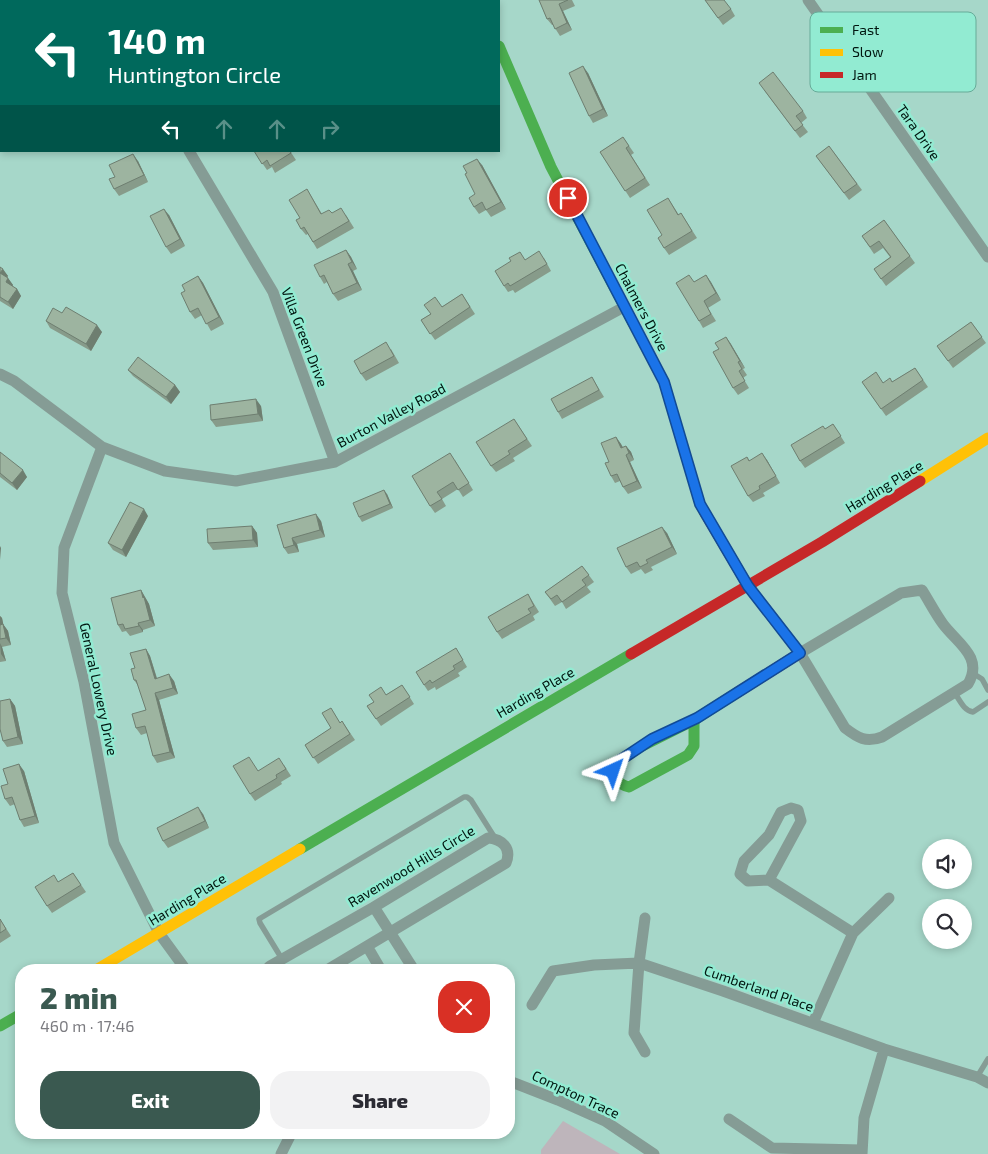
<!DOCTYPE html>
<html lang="en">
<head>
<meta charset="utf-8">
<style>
  :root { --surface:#fff; --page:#f2f2f3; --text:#2b2b33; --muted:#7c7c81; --accent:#3a5950 }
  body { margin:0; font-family:"Exo 2",sans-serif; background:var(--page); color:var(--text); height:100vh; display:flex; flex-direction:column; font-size:19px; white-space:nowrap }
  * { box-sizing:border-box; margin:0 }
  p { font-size:16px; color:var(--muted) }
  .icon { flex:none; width:28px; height:28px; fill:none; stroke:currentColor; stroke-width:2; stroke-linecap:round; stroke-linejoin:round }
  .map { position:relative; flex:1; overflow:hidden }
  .drawer { position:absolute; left:15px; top:964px; width:500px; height:175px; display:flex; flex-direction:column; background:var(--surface); border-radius:20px; box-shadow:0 2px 8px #0003 }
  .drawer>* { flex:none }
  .banner { position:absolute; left:0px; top:0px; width:500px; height:152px; box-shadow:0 2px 8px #0003; background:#00695c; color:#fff; overflow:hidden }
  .tools { position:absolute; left:922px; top:839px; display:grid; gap:10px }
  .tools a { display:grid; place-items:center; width:50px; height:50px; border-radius:50%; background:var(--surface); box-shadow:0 2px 8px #0003; font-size:25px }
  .pin { position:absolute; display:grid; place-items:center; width:42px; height:42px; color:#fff; margin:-21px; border:2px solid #fff; border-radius:50%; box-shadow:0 1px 5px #0007 }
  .me { position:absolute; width:55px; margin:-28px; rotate:42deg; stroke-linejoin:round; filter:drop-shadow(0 0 4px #0008) }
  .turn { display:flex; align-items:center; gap:18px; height:105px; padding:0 25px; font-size:22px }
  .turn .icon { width:65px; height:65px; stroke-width:2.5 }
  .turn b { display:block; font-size:35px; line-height:42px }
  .lanes { display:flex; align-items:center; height:48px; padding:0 25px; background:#0003; justify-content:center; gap:25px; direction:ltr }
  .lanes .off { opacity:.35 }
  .round { display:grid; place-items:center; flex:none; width:52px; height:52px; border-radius:20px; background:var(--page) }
  .summary { display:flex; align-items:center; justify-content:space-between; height:85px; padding:0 25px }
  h1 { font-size:30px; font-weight:800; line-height:38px; color:var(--accent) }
  .action { display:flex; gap:10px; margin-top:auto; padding:10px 25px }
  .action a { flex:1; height:58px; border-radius:20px; background:var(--accent); color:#fff; font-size:20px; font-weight:800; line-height:58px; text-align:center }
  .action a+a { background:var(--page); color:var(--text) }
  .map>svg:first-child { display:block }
  .green { fill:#beb5bb }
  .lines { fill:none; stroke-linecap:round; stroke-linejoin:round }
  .lane { stroke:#859c95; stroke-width:5.5 }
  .street { stroke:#859c95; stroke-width:11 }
  .fast { stroke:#4caf50; stroke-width:11 }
  .slow { stroke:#ffc107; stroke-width:11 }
  .jam { stroke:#c62828; stroke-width:11 }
  .wall { fill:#879b8a }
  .shaded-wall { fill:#6e7e70 }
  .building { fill:#9db4a0; stroke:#6e7e70 }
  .route-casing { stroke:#114b97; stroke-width:12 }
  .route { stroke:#1a73e8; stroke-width:9 }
  .labels { text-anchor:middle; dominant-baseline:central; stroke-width:5; stroke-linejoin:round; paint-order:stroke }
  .street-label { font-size:14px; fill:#00150f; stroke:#92ebd2 }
  .key { fill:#92ebd2; stroke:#66ab98; stroke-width:1 }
  .key-label { font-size:14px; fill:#00150f }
</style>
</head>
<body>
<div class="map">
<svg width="988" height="1154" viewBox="0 0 988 1154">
  <rect width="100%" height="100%" fill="#a6d7c9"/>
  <path class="green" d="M563,1121L620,1154H541V1150Z"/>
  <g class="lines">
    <path class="lane" d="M974,674L982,679L988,690
      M954,692C960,700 963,710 973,712L988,702
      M282,959L260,923L259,919L464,797H467L471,800L495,838
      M977,1077L988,1059"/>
    <path class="street" d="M99,0L100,1
      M480,0V1
      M808,0L988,257
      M189,151L273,292L335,462
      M0,374L14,381L102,447L165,471L236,481L335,462L624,307
      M102,447L64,548L62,593L84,682L114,843L159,933L186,970
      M922,590C929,601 935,613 943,624C957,643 984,657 968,684L882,737C866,743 858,738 845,728L800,653L901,593Z
      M769,880L748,881L740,874L744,861L769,835L781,812L791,808L798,810L801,821L769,880L853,933
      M374,907L414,970
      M367,946L381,970
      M266,970L270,966L374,907L488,838C502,839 512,848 506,863L327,970
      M532,1005L553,971L594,965L639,963L723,991L884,1049L977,1077L988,1083
      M813,1023L853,933L889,898
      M645,1052L634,1033L639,963L645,918
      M509,1081L558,1100L605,1121L654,1154
      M729,1119L772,1148L862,1150
      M281,1154L292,1132
      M862,1154L864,1118L884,1049"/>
    <path class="fast" d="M499,46L551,167L633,323
      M694,720V746L688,755L629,787C617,784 613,777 613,765L642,746L694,720L738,692
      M300,849L631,654
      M0,1026L21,1014"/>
    <path class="slow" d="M633,323L664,382L700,504L705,513
      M920,481L988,438
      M96,970L300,849"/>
    <path class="jam" d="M705,513L748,586L800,653L738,692
      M631,654L822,542L920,481"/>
  </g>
  <path class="wall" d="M539,0H572L575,6L563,11L572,30L560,36L553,25H552L547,19Z
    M705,0L731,9L735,16L723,25Z
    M588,73L608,116L593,123L589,116Z
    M764,90L803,111L807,118L801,123L808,132L800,138Z
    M623,137L634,153L631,155L650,185L630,198L600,152Z
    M829,146L862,190L849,200L816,156Z
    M254,151H290L296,160L275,173L272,167L267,170Z
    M138,161L148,182L119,196L114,189L115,177Z
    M482,165L506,209L491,217L486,210L479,214L474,207L475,194Z
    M307,189L322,214L332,213L346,215L354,228L317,249L308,234L306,235L301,229L300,218Z
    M668,198L679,215L681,213L697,238L669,255L664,248L662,235Z
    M169,215L185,246L171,254L166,247Z
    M884,220L915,263L886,286L874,269L890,257L883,248L874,254L862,236Z
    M346,250L351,257L357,269L353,271L362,290L338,301L333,294L327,282L324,284L320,277Z
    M544,258L551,271L515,293L513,290L508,292L504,286L525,260Z
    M0,267L8,276L7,277L13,285L12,286L17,289L21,296L13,309L0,301Z
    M706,275L721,300L708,308L716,321L703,328L699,321L694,282Z
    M198,276L203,283L224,324L211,331L202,315L195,319L190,312L185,291Z
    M462,294L475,314L435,340L421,320Z
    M62,313L102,332L91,351L50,328L46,321Z
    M971,322L986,343L953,368L937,346Z
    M726,337L745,368L743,369L747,375L743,378L749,388L738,395L733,388L719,349Z
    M391,349L399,363L366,381L361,374Z
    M915,368L928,387L886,416L862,382L883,383L892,382Z
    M128,370L175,385L180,392L171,404L133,376Z
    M592,377L596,384L604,397L562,419L558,412Z
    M261,406L263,421L216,427L211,420Z
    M514,419L532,446L513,458L515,461L496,472L491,466Z
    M833,424L845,443L805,468L800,461L825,429Z
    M616,437L623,447L626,446L631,452L634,460L630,462L642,488L628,494L623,487L620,481L615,483L611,476L609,462Z
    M0,452L27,477L17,490L0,477Z
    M747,457L750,461L767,460L780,483L763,493L765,496L753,502L748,496Z
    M455,460L473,490L463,497L458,489L442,499L446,506L435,513L430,506Z
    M387,494L393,508L362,522L359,517Z
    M148,516L126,557L113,550L108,543Z
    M321,521L325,537L297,544L299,552L288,554L284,548L277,525Z
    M252,526L257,533L258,547L213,550L208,543Z
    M667,533L677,554L651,567L653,570L645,574L641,569L631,574L626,567Z
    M582,566L594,582L587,587L591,592L566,609L562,602L555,606L545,592Z
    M141,590L149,604L155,626L143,630V632L130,636L126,631L122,632L118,625Z
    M528,594L539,612L533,616L535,620L502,639L497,632Z
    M0,616L2,618L3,624L8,631L11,645L2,647L6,661L0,662Z
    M456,648L467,667L458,673L460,676L436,690L435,687L428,691L424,685Z
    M146,649L150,656L157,678L174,681L178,694L159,700L175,758L157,763L153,756L147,733L141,735L136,728L146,710L139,687L134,680L135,668Z
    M402,685L414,704L381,726L367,706Z
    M10,699L15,706L23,744L7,747L3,741Z
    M331,708L340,723L342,721L355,740L318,764L305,745L331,728Z
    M284,765L291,776L281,782L282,784L255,801L250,794L258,771Z
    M24,771L39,823L24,827L20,820L15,804L10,806L5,799L8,784Z
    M203,814L209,828L168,848L163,841Z
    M73,873L86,892L52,913L47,906L59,882Z
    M0,919L11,936L0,943Z"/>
  <path class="shaded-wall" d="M559,4L563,11L572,30L567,23Z
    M583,66L588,73L608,116L603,109Z
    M133,154L138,161L148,182L144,175Z
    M477,159L482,165L506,209L501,202Z
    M164,209L169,215L185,246L180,239Z
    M346,250L351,257L357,269L352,262Z
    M348,264L353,271L362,290L357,283Z
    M3,269L8,276L5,280L0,273Z
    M706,275L711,282L721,300L716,293Z
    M198,276L203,283L224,324L219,317Z
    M8,278L13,285L11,289L6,282Z
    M17,289L21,296L13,309L8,302Z
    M97,325L102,332L91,351L86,344Z
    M726,337L731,344L745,368L740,361Z
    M175,385L180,392L171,404L166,397Z
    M256,399L261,406L263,421L258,414Z
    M616,437L621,444L626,455L630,462L642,488L637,481Z
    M626,446L631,452L634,460L629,453Z
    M762,453L767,460L780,483L776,476Z
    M23,470L27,477L17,490L12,483Z
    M384,490L387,494L393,508L390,504Z
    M144,509L148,516L126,557L122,550Z
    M316,514L321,521L325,537L320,530Z
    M252,526L257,533L258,547L253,540Z
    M662,527L667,533L677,554L672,547Z
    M292,538L297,544L299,552L294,545Z
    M0,546L1,548L0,560Z
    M141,590L149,604L155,626L150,620Z
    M0,616L2,618L5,632L0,625Z
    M138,623L143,630V632L139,626Z
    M3,624L8,631L11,645L6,638Z
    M0,643L2,647L6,661L1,654Z
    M146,649L150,656L159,686L155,679Z
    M169,674L174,681L178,694L173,688Z
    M155,693L159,700L175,758L170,752Z
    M10,699L15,706L23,744L18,737Z
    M19,764L24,771L39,823L35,816Z
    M198,807L203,814L209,828L205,821Z"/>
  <path class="building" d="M14,0H43L44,1H15Z
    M375,0H394V1H376Z
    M539,0H568L559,4L567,23L555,29L550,18L547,19Z
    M705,0H724L731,9L718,18Z
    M583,66L603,109L589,116L569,73Z
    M773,72L803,111L796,116L803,125L795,131L759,83Z
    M623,137L629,146L626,148L645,178L625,191L600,152Z
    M829,146L857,184L844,193L816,156Z
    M254,151H290L291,153L270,166L267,160L262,164Z
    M133,154L144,175L114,189L109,179L115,177L109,165Z
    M477,159L501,202L486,210L482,202L474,207L469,198L475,194L465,174L467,173L463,166Z
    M307,189L321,214L329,210L332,213L341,208L349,221L313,242L304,227L301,229L296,220L300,218L289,200Z
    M668,198L678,215L681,213L692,231L664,248L658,238L662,235L647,210Z
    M164,209L180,239L166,247L150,216Z
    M884,220L910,256L881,279L874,269L891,257L879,241L870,247L862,236Z
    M346,250L352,262L348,264L357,283L333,294L324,275L320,277L314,265Z
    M539,251L547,264L510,286L508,283L504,286L495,271L511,261L509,258L520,252L525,260Z
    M0,267L3,269L0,273L8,278L6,282L17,289L8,302L0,297Z
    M689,275L694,282L706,275L716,293L704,301L711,314L699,321L676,283Z
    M198,276L219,317L206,324L198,308L190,312L181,293L185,291L182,285Z
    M462,294L470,307L430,334L421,320L431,314L424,305L435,297L442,307Z
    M66,307L97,325L86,344L46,321L53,308L62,313Z
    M971,322L982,337L948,361L937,346Z
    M726,337L740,361L738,362L742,369L739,371L745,381L733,388L713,352L719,349L715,343Z
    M386,342L394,356L361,374L354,361Z
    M138,357L175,385L166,397L128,370Z
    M915,368L923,380L881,409L862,382L876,372L883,383L890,378L892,382Z
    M592,377L599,390L558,412L551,399Z
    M256,399L258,414L211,420L210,405Z
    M514,419L527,439L508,451L510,454L491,466L476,442Z
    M833,424L841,436L800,461L791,445L823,426L825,429Z
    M616,437L621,448L626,446L629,453L626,455L637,481L623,487L617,474L611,476L605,463L609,462L601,443Z
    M0,452L23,470L12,483L0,473Z
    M450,453L469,483L458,490L453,482L437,492L442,499L430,506L412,476Z
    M762,453L776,476L759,486L760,489L748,496L731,466L747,457L749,461Z
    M384,490L390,504L359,517L353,503Z
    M130,502L144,509L122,550L108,543Z
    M316,514L320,530L292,538L294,545L284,548L277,525Z
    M252,526L253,540L208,543L207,529Z
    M662,527L672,547L646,560L648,563L640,567L637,562L626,567L617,548Z
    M582,566L589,575L582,580L586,585L562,602L557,595L551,599L545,592Z
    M141,590L143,598L144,597L150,620L138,623L139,626L125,629L123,624L118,625L111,598Z
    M528,594L534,606L528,609L531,613L497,632L488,617Z
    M3,624L6,638L0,639V625Z
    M456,648L463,660L453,666L455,669L432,683L430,680L424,685L416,672Z
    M146,649L155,679L169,674L173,688L155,693L170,752L153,756L145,726L136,728L132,714L146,710L136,680H134L131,669L135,668L130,653Z
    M402,685L410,697L376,719L367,706L374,702L369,695L381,687L386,695Z
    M10,699L18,737L3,741L0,729V701Z
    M331,708L340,723L342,721L350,734L313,758L305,745L331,728L322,713Z
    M249,757L258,771L279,758L286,769L276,775L277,778L250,794L233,766Z
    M19,764L35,816L20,820L12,797L5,799L1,786L8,784L3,769Z
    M198,807L205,821L163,841L157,828Z
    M73,873L81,885L47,906L35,887L54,875L58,882Z
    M0,919L6,929L0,933Z"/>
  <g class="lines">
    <defs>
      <path id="route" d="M568,198L664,382L700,504L748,586L800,653L697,718L652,739L613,765V771"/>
    </defs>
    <use href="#route" class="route-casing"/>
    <use href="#route" class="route"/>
  </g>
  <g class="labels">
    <g class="street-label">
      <text transform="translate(919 132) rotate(55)">Tara Drive</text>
      <text transform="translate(642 307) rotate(62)">Chalmers Drive</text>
      <text transform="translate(305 337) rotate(69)">Villa Green Drive</text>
      <text transform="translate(391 415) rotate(-28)">Burton Valley Road</text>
      <text transform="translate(884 486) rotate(-31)">Harding Place</text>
      <text transform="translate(99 689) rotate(78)">General Lowery Drive</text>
      <text transform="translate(535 692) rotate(-30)">Harding Place</text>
      <text transform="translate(411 866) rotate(-31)">Ravenwood Hills Circle</text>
      <text transform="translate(187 899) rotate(-31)">Harding Place</text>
      <text transform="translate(759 988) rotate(19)">Cumberland Place</text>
      <text transform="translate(576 1094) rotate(25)">Compton Trace</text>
    </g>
  </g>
  <rect x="810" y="12" width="166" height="80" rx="8" class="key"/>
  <rect x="820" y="27" width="23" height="6" fill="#4caf50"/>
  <rect x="820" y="49" width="23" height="7" fill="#ffc107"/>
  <rect x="820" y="72" width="23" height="6" fill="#c62828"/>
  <g class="key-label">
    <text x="852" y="35">Fast</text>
    <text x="852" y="57">Slow</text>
    <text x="852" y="80">Jam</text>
  </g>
</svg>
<div class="tools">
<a><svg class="icon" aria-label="sound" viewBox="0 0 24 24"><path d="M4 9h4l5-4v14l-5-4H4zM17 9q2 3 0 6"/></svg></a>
<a><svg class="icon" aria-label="search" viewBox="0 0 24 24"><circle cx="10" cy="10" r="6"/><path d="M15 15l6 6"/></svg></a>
</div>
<div class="pin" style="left:568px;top:198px;background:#d93025"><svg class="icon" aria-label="arrive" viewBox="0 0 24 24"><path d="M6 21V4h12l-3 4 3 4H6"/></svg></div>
<svg class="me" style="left:613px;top:771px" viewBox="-20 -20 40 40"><path d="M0-17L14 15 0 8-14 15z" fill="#1a73e8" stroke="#fff" stroke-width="4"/></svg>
<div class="banner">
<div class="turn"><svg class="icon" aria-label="left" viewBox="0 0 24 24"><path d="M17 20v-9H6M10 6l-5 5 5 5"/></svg><div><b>140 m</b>Huntington Circle</div></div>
<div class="lanes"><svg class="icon" aria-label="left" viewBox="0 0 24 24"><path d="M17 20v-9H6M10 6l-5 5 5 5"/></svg><svg class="icon off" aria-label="ahead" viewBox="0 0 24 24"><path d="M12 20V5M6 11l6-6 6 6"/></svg><svg class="icon off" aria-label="ahead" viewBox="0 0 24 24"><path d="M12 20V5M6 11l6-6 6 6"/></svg><svg class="icon off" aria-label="right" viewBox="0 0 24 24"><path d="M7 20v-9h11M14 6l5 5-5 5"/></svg></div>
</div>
<section class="drawer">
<div class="summary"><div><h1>2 min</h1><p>460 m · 17:46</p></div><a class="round" style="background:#d93025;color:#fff"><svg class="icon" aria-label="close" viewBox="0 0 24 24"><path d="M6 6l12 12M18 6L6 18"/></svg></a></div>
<div class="action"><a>Exit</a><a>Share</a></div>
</section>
</div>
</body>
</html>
